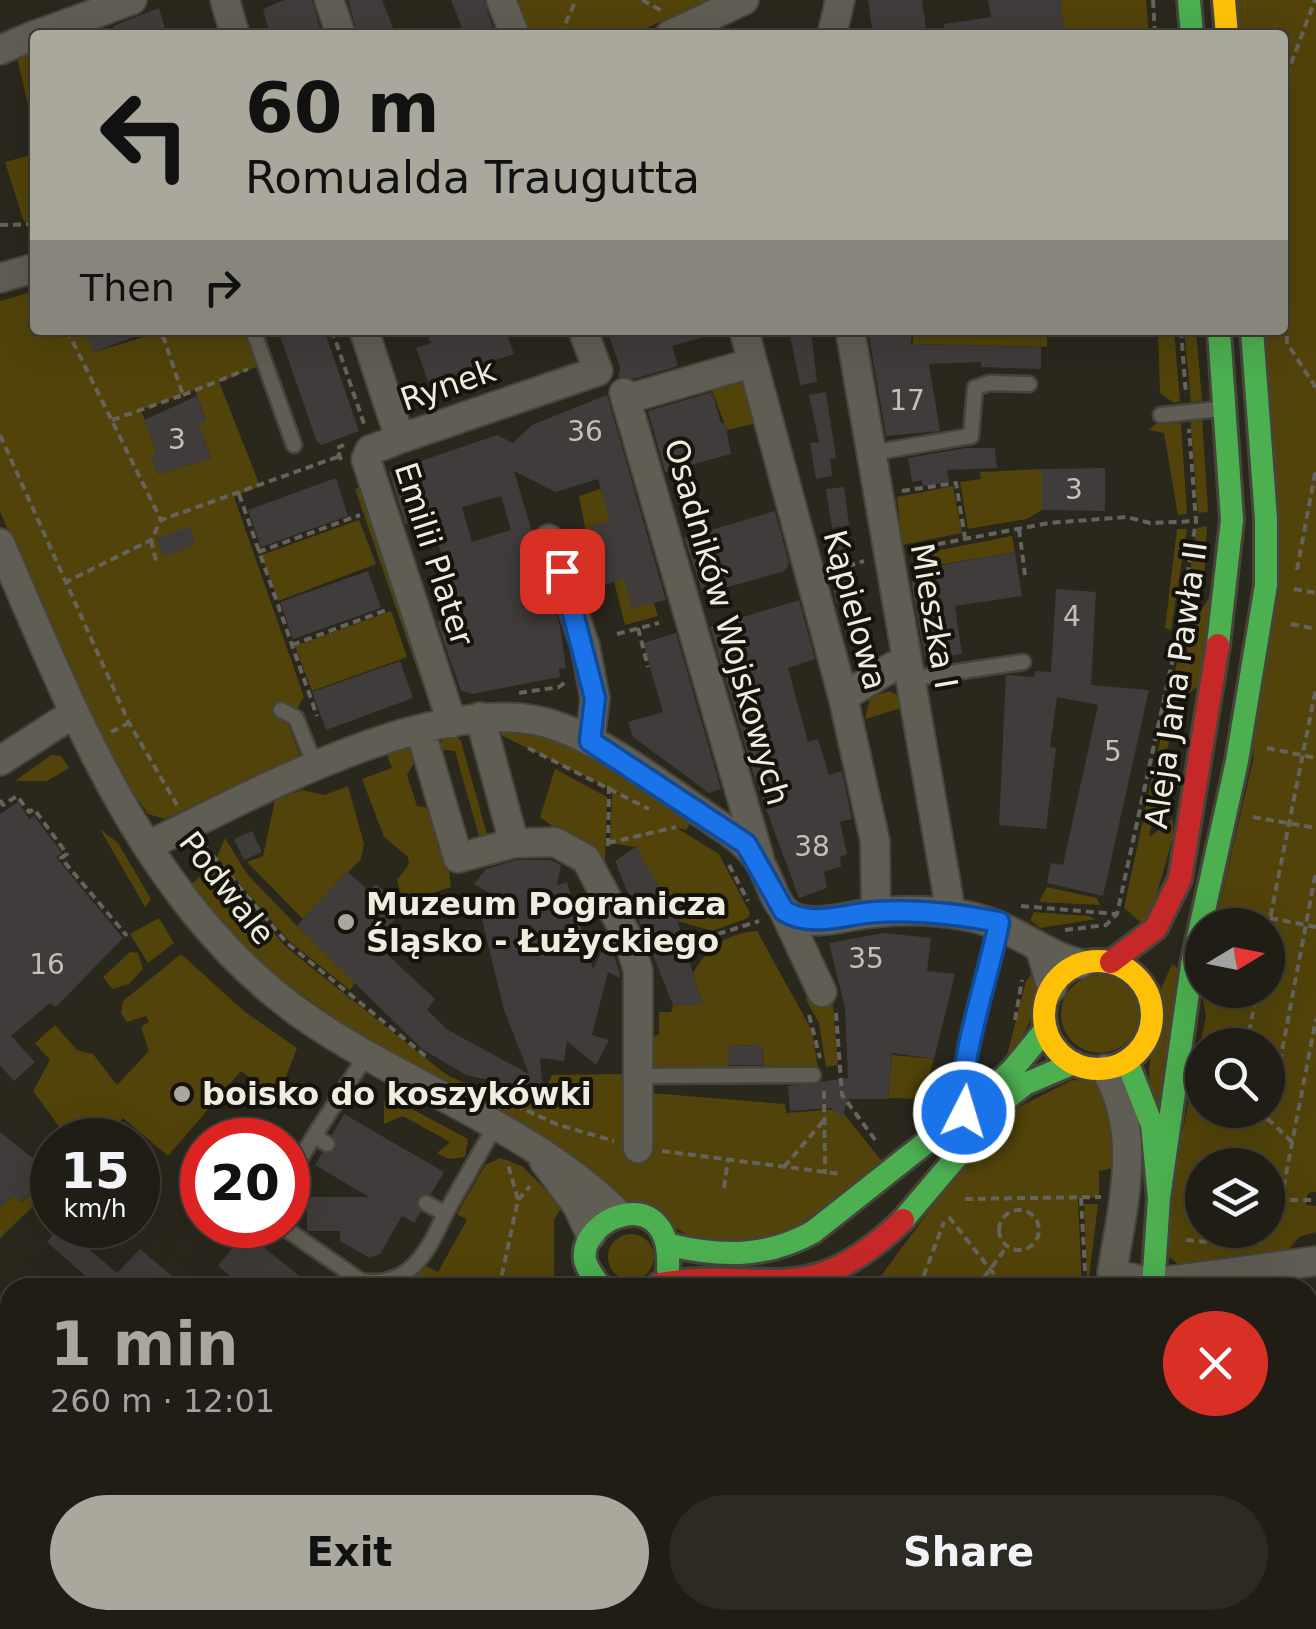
<!DOCTYPE html>
<html lang="en">
<head>
<meta charset="utf-8">
<style>
  :root { --surface:#201d16; --page:#2d2a23; --text:#f1f3f6; --muted:#a2a2a1; --line:#3d3b35; --accent:#aaa79c }
  body { margin:0; font-family:"DejaVu Sans",sans-serif; background:var(--page); color:var(--text); height:100vh; display:flex; flex-direction:column; font-size:38px; white-space:nowrap }
  * { box-sizing:border-box; margin:0 }
  p { font-size:32px; color:var(--muted) }
  .icon { flex:none; width:55px; height:55px; fill:none; stroke:currentColor; stroke-width:2; stroke-linecap:round; stroke-linejoin:round }
  .map { position:relative; flex:1; overflow:hidden }
  .sheet { position:absolute; left:0px; top:1278px; width:1318px; height:352px; display:flex; flex-direction:column; background:var(--surface); border-radius:30px 30px 0 0; box-shadow:0 10px 40px #0002,0 0 0 2px var(--line) }
  .sheet>* { flex:none }
  .top-card { position:absolute; left:30px; top:30px; width:1258px; height:305px; border-radius:10px; box-shadow:0 10px 40px #0002,0 0 0 2px var(--line); background:#aaa79c; color:#111; overflow:hidden }
  .needle { width:65px; rotate:80deg }
  .fabs { position:absolute; left:1185px; top:908px; display:grid; gap:20px }
  .fabs a { display:grid; place-items:center; width:100px; height:100px; border-radius:50%; background:var(--surface); box-shadow:0 10px 40px #0002,0 0 0 2px var(--line); font-size:50px }
  .speed { position:absolute; left:30px; top:1118px; display:flex; gap:20px; font-size:50px; font-weight:700; text-align:center }
  .speed>* { display:grid; place-content:center; width:130px; height:130px; border-radius:50%; background:var(--surface); box-shadow:0 10px 40px #0002,0 0 0 2px var(--line); line-height:1 }
  .speed small { font-size:25px; font-weight:400 }
  .speed .limit { border:15px solid #d22; background:#fff; color:#111 }
  .pin { position:absolute; display:grid; place-items:center; width:85px; height:85px; color:#fff; margin:-42px; border-radius:20px; box-shadow:0 5px 15px #0006 }
  .me { position:absolute; width:110px; margin:-55px; rotate:5deg; stroke-linejoin:round; filter:drop-shadow(0 0 8px #0008) }
  .turn { display:flex; align-items:center; gap:35px; height:210px; padding:0 50px; font-size:45px }
  .turn .icon { width:130px; height:130px; stroke-width:2.5 }
  .turn b { display:block; font-size:70px; line-height:85px }
  .then { display:flex; align-items:center; height:95px; padding:0 50px; background:#0003; gap:20px; font-size:38px }
  .round { display:grid; place-items:center; flex:none; width:105px; height:105px; border-radius:52px; background:var(--page) }
  .head { display:flex; align-items:center; justify-content:space-between; height:170px; padding:0 50px }
  h1 { font-size:60px; font-weight:800; line-height:75px; color:var(--accent) }
  .cta { display:flex; gap:20px; margin-top:auto; padding:20px 50px }
  .cta a { flex:1; height:115px; border-radius:60px; background:var(--accent); color:#111; font-size:40px; font-weight:800; line-height:115px; text-align:center }
  .cta a+a { background:var(--page); color:var(--text) }
  .map>svg:first-child { display:block }
  .green { fill:#52430a; fill-rule:evenodd }
  .building { fill:#3f3c3b; fill-rule:evenodd }
  .lines { fill:none; stroke-linecap:round; stroke-linejoin:round }
  .lane-casing { stroke:#46443b; stroke-width:19 }
  .street-casing { stroke:#46443b; stroke-width:32 }
  .fast-casing { stroke:#46443b; stroke-width:28 }
  .slow-casing { stroke:#46443b; stroke-width:28 }
  .jam-casing { stroke:#46443b; stroke-width:28 }
  .path { stroke:#66635c; stroke-width:4; stroke-dasharray:8 5; stroke-linecap:butt }
  .lane { stroke:#605d55; stroke-width:14 }
  .street { stroke:#605d55; stroke-width:28 }
  .fast { stroke:#4caf50; stroke-width:22 }
  .slow { stroke:#ffc107; stroke-width:22 }
  .jam { stroke:#c62828; stroke-width:22 }
  .route-casing { stroke:#114b97; stroke-width:25 }
  .route { stroke:#1a73e8; stroke-width:18 }
  .poi-dot { fill:#aaa79c; stroke:#15130b; stroke-width:4 }
  .labels { text-anchor:middle; dominant-baseline:central; stroke-width:8; stroke-linejoin:round; paint-order:stroke }
  .number-label { font-size:28px; fill:#c3c0b7 }
  .street-label { font-size:32px; fill:#efece0; stroke:#15130b }
  .poi-label { font-size:32px; font-weight:bold; fill:#efece0; stroke:#15130b; text-anchor:start }
</style>
</head>
<body>
<div class="map">
<svg width="1316" height="1629" viewBox="0 0 1316 1629">
  <rect width="100%" height="100%" fill="#2a271d"/>
  <path class="green" d="M516,0H709L631,35H530Z
    M1060,0H1146L1149,35H1065Z
    M1235,0H1316V1192L1308,1193L1306,1205L1316,1206V1232L1299,1237L1284,1255L1187,1271L1164,1253L1161,1238L1206,1016L1201,989L1268,990V925H1215L1253,760L1263,330H1282V35H1238ZM1202,1045H1268V1110H1202ZM1202,1165H1268V1230H1202Z
    M35,51V134L17,58Z
    M35,154V220L24,222L5,162Z
    M35,291V330H93L87,334L94,352L147,336L146,330H253L264,364L219,382L260,486L234,497L304,697L288,724L300,756L165,819L148,814L102,747L0,512V301ZM195,390L206,420L198,424L211,458L158,474L151,456L157,453L141,410Z
    M913,330H1047V347L913,344Z
    M1158,330H1174L1180,401L1174,403L1160,393Z
    M1184,330H1196L1202,401L1191,402Z
    M745,379L757,423L727,430L711,388Z
    M1190,417H1202L1208,512L1198,513Z
    M1181,423L1187,514L1178,515L1164,433L1149,430L1156,424Z
    M1042,469V510L1027,519L968,529L960,482L981,479L980,472Z
    M953,486L962,533L902,545L897,497Z
    M362,487L433,685L424,689L355,489Z
    M603,488L610,519L588,543L579,496Z
    M359,520L376,564L278,601L261,555Z
    M1207,526L1204,586L1182,623L1197,528Z
    M1177,529H1187L1171,630L1165,628Z
    M1012,536L1015,552L922,568L935,551Z
    M624,578L654,604L658,616L625,625L614,582Z
    M1211,595L1199,685L1177,703L1149,837L1173,819V837L1147,928L1124,908L1182,639Z
    M391,611L407,657L312,691L295,646Z
    M890,691L897,695L902,708L865,719L870,697Z
    M503,726L562,735L693,819L686,830L677,828L719,854L750,913L748,918L712,931L678,921L636,847L610,843L612,791L638,803L501,735Z
    M456,736L461,741L488,838L480,840L455,751L436,749L443,739Z
    M403,744L419,755L407,775L417,806L434,809L438,849L448,861L451,887L417,898L401,894L397,880L409,864L408,857L384,837L362,779L392,768L385,750Z
    M51,755L61,756L69,768L47,781H15Z
    M555,769L607,797L605,865L540,817Z
    M348,786L364,844L361,859L303,919L247,862L263,856L275,800L302,790L325,795Z
    M100,829L118,843L151,899L145,907Z
    M225,838L247,874L297,926L346,971L362,974L350,990L289,941L217,857Z
    M216,863L284,945L312,968L447,1075L509,1104L515,1090L542,1097L552,1075L621,1074L650,1093L785,1104L786,1113L840,1109L885,1165L783,1235L713,1248L611,1194L577,1160L544,1137L350,1030L256,961L189,886Z
    M1047,887L1097,898L1100,905L1039,902Z
    M1034,912L1089,916L1096,919L1040,928L1030,920Z
    M159,918L174,943L148,963L130,934Z
    M757,931L812,1031L818,1068L764,1070L762,1045L729,1046V1071H649L638,1039L659,1035V1012H671L673,1005L702,1004L693,973C708,948 726,933 757,931Z
    M130,952L138,953L143,969L129,984L112,989L103,977Z
    M181,954L245,1012L297,1048L283,1085L270,1092L241,1071L168,1156L123,1118L103,1140H69L33,1091L50,1060L35,1043L55,1025L77,1050L93,1054L117,1085L149,1051L141,1027L149,1022L146,1016L127,1022L121,1013L123,1001Z
    M1172,964L1185,973L1158,1109C1132,1049 1173,1047 1159,993Z
    M1036,969C1043,1008 1024,1034 1004,1067L1026,981Z
    M1061 1014a39 39 0 1 1 78 0a39 39 0 1 1-78 0Z
    M832,993L838,1065L826,1067L819,1023L805,998Z
    M892,1055L934,1059L923,1099L888,1098Z
    M1072,1080L1102,1082L1112,1096L1118,1167L1099,1171V1197L1078,1198L1082,1287L872,1288L999,1117Z
    M389,1097L468,1139L465,1157L449,1159L437,1153L450,1142L403,1116L384,1124V1102Z
    M500,1158L522,1166L562,1206L554,1220V1287L399,1288L414,1279L423,1265L438,1272L467,1220L457,1214L485,1165Z
    M52,1175L48,1192L0,1238V1207L14,1195L21,1202Z
    M1084,1204H1098L1088,1286L1087,1282Z
    M608 1257a23 23 0 1 1 46 0a23 23 0 1 1-46 0Z
    M0,1556L10,1569V1620H49L56,1629H0Z
    M271,1620H522L524,1629H262Z
    M552,1620H746L747,1629H553Z
    M1115,1620H1208L1188,1629H1116Z"/>
  <path class="building" d="M284,0H312L322,35H270L263,9Z
    M348,0H382L396,35H358Z
    M451,0H484L495,35H465Z
    M868,0H922L927,35H873Z
    M988,0H1060L1065,35H945L944,24L991,17Z
    M159,8L167,35H116L113,26Z
    M85,330H148V332L94,352Z
    M278,330H324L359,431L321,445L317,442Z
    M426,330H505L514,354L459,372L462,382L432,392L416,348L431,343Z
    M607,330H710L711,335L672,346L678,366L634,379L618,377L620,367Z
    M789,330H811L817,382L800,385Z
    M868,330H912L911,344L1041,347V369L981,367V362L929,364L940,431L886,436Z
    M712,392L721,423H725L731,454L665,472L648,411Z
    M826,392L836,458L830,459L832,476L816,479L810,443L819,442L809,395Z
    M607,395L666,600L632,608L624,579L600,586L590,526L610,520L598,479L555,492L514,471L560,626L566,668L559,669L560,677L472,694L461,691L437,622L451,617L438,573L446,571L431,516L405,524L389,472L497,435L513,443L532,425ZM501,496L511,530L472,542L462,507Z
    M197,396L206,421L198,424L211,458L158,474L150,455L157,453L144,420Z
    M966,448H995L997,468L947,470L949,482L923,486L922,480L912,482L908,458Z
    M1105,468V511L1042,510V469Z
    M336,478L348,516L261,547L248,510Z
    M844,487L849,525L832,528L826,489Z
    M775,511L789,563L785,571L703,594L684,538Z
    M190,526L196,545L163,557L157,538Z
    M844,538L855,597L836,603L826,540Z
    M1015,552L1022,596L955,606L962,654L925,660L911,582L921,569Z
    M368,571L381,608L293,639L280,602Z
    M1056,589L1096,592L1091,685L1149,690L1103,896L1047,883L1051,863L1063,865L1098,705L1057,697L1050,747L1056,748L1046,829L999,825L1006,675L1034,677L1035,671L1051,672Z
    M799,600L815,659L788,668L808,742L818,739L829,775L842,771L852,819L840,822L847,854L840,857L841,866L824,872L827,888L799,898L754,776L710,627Z
    M676,633L721,789L709,793L633,737L628,722L663,712L643,643Z
    M400,661L413,698L326,730L312,692Z
    M18,802L29,819L34,816L62,853L56,857L123,938L56,1007L50,1003L11,1036L35,1062L14,1081L0,1065V814Z
    M252,831L262,852L244,860L234,839Z
    M636,847L676,916L702,1004L673,1005L615,861Z
    M517,860H551L561,865L557,885L567,882L593,969L608,938L620,974V978L608,972L592,1035L609,1040L596,1065L567,1041L564,1061L540,1058L542,1081L557,1090L556,1095L542,1092L538,1100L535,1090L466,1075L422,1049L297,926L347,871L369,891L376,884L391,897L383,905L397,917L374,942L435,999L427,1010L448,1030L529,1074L504,1010L479,907L503,901L474,884L486,869Z
    M884,933L931,938L927,971L955,974L934,1059L892,1053L888,1099H848L842,1118L832,1108L790,1111L788,1086L848,1078L845,1008L829,943Z
    M762,1045L763,1065H729L728,1046Z
    M344,1114L444,1172L431,1194L416,1199L421,1212L414,1223L402,1216L380,1254L370,1258L340,1241V1231H307V1197H369L315,1165L322,1153L336,1149L332,1135Z
    M0,1132L52,1174L20,1202L14,1195L0,1207Z
    M61,1225L117,1273L140,1249L186,1288H99L47,1242Z
    M245,1232L314,1288H246L218,1266Z"/>
  <g class="lines">
    <defs>
      <path id="lane" d="M253,330L294,445
        M1161,415L1220,409
        M871,453L971,436L975,388L989,383L1029,384
        M909,679L1023,662
        M281,710L296,718L315,766
        M638,1076L813,1075
        M963,1108L970,1050L999,923
        M327,1144L314,1136L366,1056
        M288,1179L314,1136
        M426,1203L445,1214L494,1128
        M280,1225L361,1281C410,1289 428,1251 445,1214
        M532,1620L533,1629
        M1063,1620L1065,1629"/>
      <path id="street" d="M225,0L235,35
        M329,0L341,35
        M501,0L515,35
        M36,35L132,0
        M670,35L744,0
        M832,35L840,0
        M0,50L35,35
        M0,278L35,268
        M364,330L397,430L392,442L370,450L366,459L452,723
        M744,330L843,697L875,841L876,912
        M850,330L951,913
        M624,393L759,857
        M627,399L751,363
        M393,441L598,371L583,330
        M549,539L585,646L595,698L590,741
        M0,543C73,712 147,906 304,1016C404,1086 533,1128 618,1214
        M843,697L894,666L905,664
        M421,732L458,858L514,843L480,717
        M0,761L74,713
        M514,843L555,842L586,859L629,940L638,971V1148
        M149,845C251,796 434,692 547,723C602,739 656,782 703,814C724,829 747,841 760,863C771,880 775,911 796,918C818,926 850,915 872,913C898,910 929,910 955,914C1011,921 1031,950 1080,964
        M784,911L822,992
        M1040,948L1052,988
        M1105,1069C1143,1131 1123,1204 1112,1273L1152,1283L1316,1261
        M544,1161L577,1205L591,1235"/>
      <path id="fast" d="M1189,0L1192,35
        M1218,645L1232,520L1219,330
        M1127,1061L1152,1125L1159,1198L1153,1288
        M1159,1198L1192,965L1237,761L1266,585V519L1252,330
        M903,1220L1005,1100L1025,1084L1074,1063
        M670,1245C721,1257 766,1258 813,1232L976,1103L1013,1069L1046,1029
        M601,1288C596,1280 587,1270 585,1260C578,1217 673,1179 668,1269
        M0,1509L10,1520
        M88,1620L95,1629
        M868,1620V1629
        M1288,1620L1292,1629
        M232,1629L242,1620"/>
      <path id="slow" d="M1224,0L1227,35
        M1044 1015a54 54 0 1 1 108 0a54 54 0 1 1-108 0Z"/>
      <path id="jam" d="M1111,962L1156,928L1180,879L1218,645
        M659,1284C769,1267 806,1313 903,1220"/>
    </defs>
    <use href="#lane" class="lane-casing"/>
    <use href="#street" class="street-casing"/>
    <use href="#fast" class="fast-casing"/>
    <use href="#slow" class="slow-casing"/>
    <use href="#jam" class="jam-casing"/>
    <path class="path" d="M642,0L664,12
      M1153,0L1155,35
      M560,35L576,0
      M1282,88L1315,0
      M1282,102L1287,343L1316,388
      M32,138H35
      M0,225L35,224
      M67,330L161,520
      M332,330L364,424
      M1181,330L1186,395
      M183,395L248,369
      M112,420L183,395L161,330
      M0,435L129,723L177,805
      M341,460L337,448L344,445
      M902,491L956,483L965,538
      M239,494L317,716
      M417,520L419,525
      M1019,529L1025,575
      M151,540L156,561
      M912,549L1049,523L1127,517L1150,523L1198,521
      M258,552L360,515
      M835,570L864,561
      M1297,570L1316,468
      M435,581L440,579
      M64,583L151,540L161,520L340,456
      M1294,589L1316,593
      M1291,624L1316,629
      M638,628L648,667
      M617,634L659,623
      M1180,636L1193,614
      M292,645L389,609
      M519,693L559,687L567,681
      M111,732L129,723
      M528,748L649,809
      M1267,748L1316,758
      M0,800L3,805L17,796L29,812L34,809L67,854L61,858L127,936
      M1253,817L1316,828
      M608,843L676,827
      M204,845L287,943L428,1058
      M608,846L609,785
      M729,865L748,901
      M196,871L212,858
      M1021,906L1116,914
      M1270,918L1316,927
      M1268,929L1316,688
      M1065,930L1106,925L1117,914L1177,640L1196,521L1189,429
      M693,942L759,921
      M836,1013L842,1095L876,1141
      M809,1015L820,1058
      M1015,1020L1022,980
      M1247,1045L1257,990
      M1268,1048L1281,1049
      M824,1091L825,1174
      M515,1105L556,1124L614,1141
      M1237,1110L1269,1120
      M1200,1113L1228,1115L1234,1110
      M1292,1142L1269,1120L1316,871
      M662,1151L841,1174
      M784,1167L825,1119
      M724,1188L728,1159
      M1081,1198L1086,1288
      M965,1199L1101,1197
      M518,1200L530,1186
      M1186,1200H1202
      M1268,1200H1281L1316,1019
      M999 1230a20 20 0 1 1 40 0a20 20 0 1 1-40 0Z
      M949,1217L1005,1288
      M1268,1227L1281,1200H1316
      M1186,1240L1241,1245
      M1259,1244L1266,1230
      M499,1288L518,1200L507,1161
      M919,1288L944,1222
      M976,1288L1006,1248
      M0,1548L10,1560
      M357,1620L359,1629
      M388,1620L396,1629
      M407,1620V1629
      M22,1621L24,1620
      M123,1621L136,1629
      M173,1629L186,1620
      M180,1629L192,1622
      M292,1629L302,1620"/>
    <use href="#lane" class="lane"/>
    <use href="#street" class="street"/>
    <use href="#fast" class="fast"/>
    <use href="#slow" class="slow"/>
    <use href="#jam" class="jam"/>
  </g>
  <g class="lines">
    <defs>
      <path id="route" d="M562,571L595,698L590,741L746,844L784,911C812,928 844,914 875,912C917,909 959,914 999,922C990,974 956,1064 964,1112"/>
    </defs>
    <use href="#route" class="route-casing"/>
    <use href="#route" class="route"/>
  </g>
  <g class="poi-dot">
    <circle cx="346" cy="922" r="10"/>
    <circle cx="182" cy="1094" r="10"/>
  </g>
  <g class="labels">
    <g class="number-label">
      <text x="907" y="400">17</text>
      <text x="585" y="431">36</text>
      <text x="177" y="439">3</text>
      <text x="1074" y="489">3</text>
      <text x="1072" y="616">4</text>
      <text x="1113" y="751">5</text>
      <text x="812" y="846">38</text>
      <text x="866" y="958">35</text>
      <text x="47" y="964">16</text>
    </g>
    <g class="street-label">
      <text transform="translate(448 385) rotate(-19)">Rynek</text>
      <text transform="translate(434 554) rotate(72)">Emilii Plater</text>
      <text transform="translate(855 610) rotate(75)">Kąpielowa</text>
      <text transform="translate(934 616) rotate(80)">Mieszka I</text>
      <text transform="translate(727 622) rotate(74)">Osadników Wojskowych</text>
      <text transform="translate(1176 685) rotate(-82)">Aleja Jana Pawła II</text>
      <text transform="translate(227 888) rotate(52)">Podwale</text>
    </g>
    <g class="poi-label">
      <text x="366" y="904">Muzeum Pogranicza<tspan x="366" dy="37">Śląsko - Łużyckiego</tspan></text>
      <text x="202" y="1094">boisko do koszykówki</text>
    </g>
  </g>
</svg>
<div class="fabs">
<a><svg class="needle" viewBox="-14 -14 28 28"><path d="M0-13l5 13h-10z" fill="#e53935"/><path d="M0 13l5-13h-10z" fill="#a2a2a1"/></svg></a>
<a><svg class="icon" aria-label="search" viewBox="0 0 24 24"><circle cx="10" cy="10" r="6"/><path d="M15 15l6 6"/></svg></a>
<a><svg class="icon" aria-label="layers" viewBox="0 0 24 24"><path d="M12 4l9 5-9 5-9-5zM3 14l9 5 9-5"/></svg></a>
</div>
<div class="speed"><div>15<small>km/h</small></div><div class="limit">20</div></div>
<div class="pin" style="left:562px;top:571px;background:#d93025"><svg class="icon" aria-label="arrive" viewBox="0 0 24 24"><path d="M6 21V4h12l-3 4 3 4H6"/></svg></div>
<svg class="me" style="left:964px;top:1112px" viewBox="-20 -20 40 40"><circle r="17" fill="#1a73e8" stroke="#fff" stroke-width="3"/><path d="M0-11L8 9 0 5-8 9z" fill="#fff"/></svg>
<div class="top-card">
<div class="turn"><svg class="icon" aria-label="left" viewBox="0 0 24 24"><path d="M17 20v-9H6M10 6l-5 5 5 5"/></svg><div><b>60 m</b>Romualda Traugutta</div></div>
<div class="then">Then<svg class="icon" aria-label="right" viewBox="0 0 24 24"><path d="M7 20v-9h11M14 6l5 5-5 5"/></svg></div>
</div>
<section class="sheet">
<div class="head"><div><h1>1 min</h1><p>260 m · 12:01</p></div><a class="round" style="background:#d93025;color:#fff"><svg class="icon" aria-label="close" viewBox="0 0 24 24"><path d="M6 6l12 12M18 6L6 18"/></svg></a></div>
<div class="cta"><a>Exit</a><a>Share</a></div>
</section>
</div>
</body>
</html>
